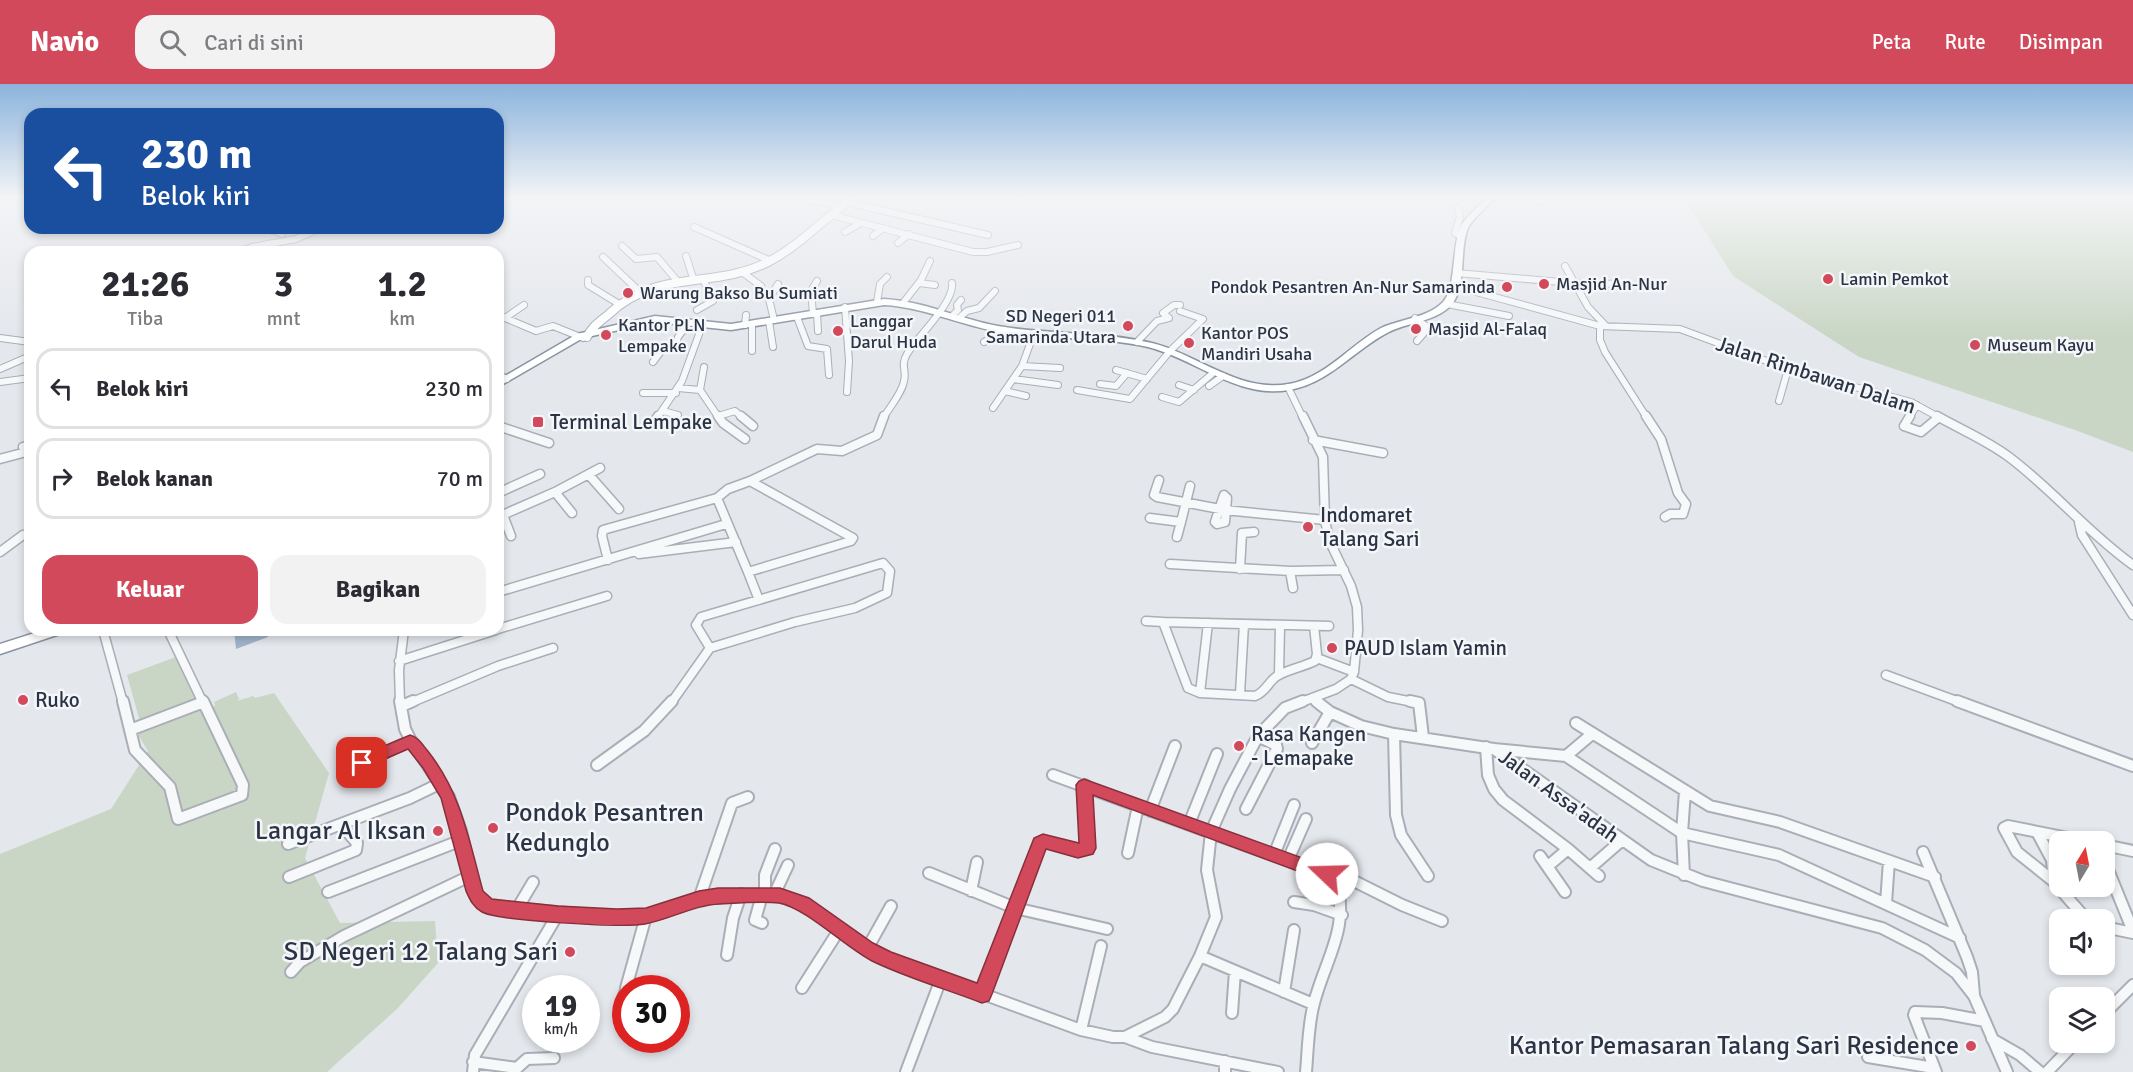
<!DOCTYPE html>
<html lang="id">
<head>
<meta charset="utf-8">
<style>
  :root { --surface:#fff; --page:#f2f2f3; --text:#2b2b33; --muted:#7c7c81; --line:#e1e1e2; --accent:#d1495b }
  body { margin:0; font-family:Signika,sans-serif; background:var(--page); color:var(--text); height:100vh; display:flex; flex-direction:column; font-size:22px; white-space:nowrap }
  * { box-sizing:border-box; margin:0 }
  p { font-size:20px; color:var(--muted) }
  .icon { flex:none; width:33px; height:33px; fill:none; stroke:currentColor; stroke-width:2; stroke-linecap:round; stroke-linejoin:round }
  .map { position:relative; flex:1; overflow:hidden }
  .sheet { position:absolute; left:24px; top:162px; width:480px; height:390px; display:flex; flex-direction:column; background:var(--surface); border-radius:18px; box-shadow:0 3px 9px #0003 }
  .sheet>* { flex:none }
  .guide { position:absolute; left:24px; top:24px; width:480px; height:126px; border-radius:18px; box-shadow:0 3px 9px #0003; background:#1a4fa0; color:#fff; overflow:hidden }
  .needle { width:39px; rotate:10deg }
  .tools { position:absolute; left:2049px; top:747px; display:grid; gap:12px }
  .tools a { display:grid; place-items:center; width:66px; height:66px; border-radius:12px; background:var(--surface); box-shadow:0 3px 9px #0003; font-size:30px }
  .speed { position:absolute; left:522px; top:891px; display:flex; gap:12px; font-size:30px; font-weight:700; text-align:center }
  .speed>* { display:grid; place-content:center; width:78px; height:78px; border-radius:50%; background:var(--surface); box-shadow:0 3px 9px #0003; line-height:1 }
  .speed small { font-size:15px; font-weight:400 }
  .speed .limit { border:9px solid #d22; background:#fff; color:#111 }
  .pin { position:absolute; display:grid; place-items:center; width:51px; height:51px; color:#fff; margin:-26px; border-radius:12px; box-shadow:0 3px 9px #0006 }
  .me { position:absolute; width:66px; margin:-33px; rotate:291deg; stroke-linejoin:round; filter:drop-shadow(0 0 4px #0008) }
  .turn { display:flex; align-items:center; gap:21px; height:126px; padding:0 18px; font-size:27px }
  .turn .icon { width:78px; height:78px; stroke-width:2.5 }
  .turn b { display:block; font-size:42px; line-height:51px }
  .eta { display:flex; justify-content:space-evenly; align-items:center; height:102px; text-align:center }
  .eta b { font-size:36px; font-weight:700; line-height:42px }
  .button { display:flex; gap:12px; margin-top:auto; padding:12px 18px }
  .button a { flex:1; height:69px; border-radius:18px; background:var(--accent); color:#fff; font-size:24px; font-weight:700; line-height:69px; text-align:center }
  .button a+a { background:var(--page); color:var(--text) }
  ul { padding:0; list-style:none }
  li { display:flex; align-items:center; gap:18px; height:81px; margin:0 12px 9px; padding:0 6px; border:3px solid var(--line); border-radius:18px }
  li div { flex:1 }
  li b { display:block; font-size:22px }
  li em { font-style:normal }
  header { display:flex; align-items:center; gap:36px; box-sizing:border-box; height:84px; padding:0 30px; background:var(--accent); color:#fff }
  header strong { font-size:28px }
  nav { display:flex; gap:33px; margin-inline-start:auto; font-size:21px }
  .search { width:420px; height:54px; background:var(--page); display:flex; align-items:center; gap:15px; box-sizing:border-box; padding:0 21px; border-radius:18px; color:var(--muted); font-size:22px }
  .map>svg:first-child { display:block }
  .green { fill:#c9d6c5 }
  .water { fill:#9fb4cc }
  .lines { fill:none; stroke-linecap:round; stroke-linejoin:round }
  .minor-far2-casing { stroke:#a9aeb7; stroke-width:8 }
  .minor-far1-casing { stroke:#a9aeb7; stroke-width:11 }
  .minor-casing { stroke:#a9aeb7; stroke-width:14 }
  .major-casing { stroke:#a3abb8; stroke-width:10 }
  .highway-casing { stroke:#8b94a3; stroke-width:3 }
  .minor-far2 { stroke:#f7f8fa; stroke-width:6 }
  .minor-far1 { stroke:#f7f8fa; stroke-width:8 }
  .minor { stroke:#f7f8fa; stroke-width:10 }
  .major { stroke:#fff; stroke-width:8 }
  .highway { fill:#fff; fill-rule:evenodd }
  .route { fill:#d1495b; stroke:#882f3b; stroke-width:1.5 }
  .poi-dot { fill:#d1495b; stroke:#f4f6f9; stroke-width:2 }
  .labels { text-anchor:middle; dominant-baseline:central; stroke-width:5; stroke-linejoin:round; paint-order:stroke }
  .far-poi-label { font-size:18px; fill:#2b3445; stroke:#f4f6f9; text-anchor:start }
  .street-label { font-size:21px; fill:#2b3445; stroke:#f4f6f9 }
  .poi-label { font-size:21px; fill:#2b3445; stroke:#f4f6f9; text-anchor:start }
  .near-poi-label { font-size:26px; fill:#2b3445; stroke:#f4f6f9; text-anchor:end }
</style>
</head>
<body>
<header>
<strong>Navio</strong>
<div class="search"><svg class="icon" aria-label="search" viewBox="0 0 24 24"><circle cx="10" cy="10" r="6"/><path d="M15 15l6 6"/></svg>Cari di sini</div>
<nav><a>Peta</a><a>Rute</a><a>Disimpan</a></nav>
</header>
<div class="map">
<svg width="2133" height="988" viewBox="0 0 2133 988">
  <rect width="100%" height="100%" fill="#e4e7ec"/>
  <path class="green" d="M1684,114H2133V368L2075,346L1859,273L1733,192Z
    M176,573L197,616L140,638L127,591Z
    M236,608L239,615L237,617L253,612L255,614L274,609L329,689L305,774L340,839L435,837L438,879L398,924L327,988H0V770L111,725L148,667L137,649L198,623L200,626L215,622L214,618Z"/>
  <path class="water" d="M234,546H267L268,553L236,565Z"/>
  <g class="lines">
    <defs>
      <path id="minor-far2" d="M802,114L841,122
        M1530,114L1543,117
        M846,118L988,151
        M1458,124L1460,133L1455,149L1462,153
        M832,131L973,168H987L1018,161
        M694,143L771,177
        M267,144L282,150
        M845,148L861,139
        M873,152L883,144
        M898,159L909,150
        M274,162L279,168
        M622,162L636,175L657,173L679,199
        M239,168L252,163L296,155L321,144
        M686,172L694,197
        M603,173L640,208
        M1565,182L1588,223L1606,242
        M742,188L761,202
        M1456,189L1572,199L1622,200
        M588,196V201L619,220
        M919,199L935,201
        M1454,202L1600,242L1680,245L1788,285L1911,318L1940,334
        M877,218L880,200L887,193
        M903,219L921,196L930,177
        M1447,220L1509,232
        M845,223L849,277L847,308
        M697,226L713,217L703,195
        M817,229L818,247
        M813,230L811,207L817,197
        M498,231L536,247L553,242L583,254
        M952,232L958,226L957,221L961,216
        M797,233L808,262L827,265L829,291
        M505,234L524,221
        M959,234L967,227L979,224L995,207
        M1415,234L1426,242L1439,246
        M774,236L769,215L778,200
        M769,237L773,263
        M752,240V267
        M745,241L746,231
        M1600,242V256L1605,268L1647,334
        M0,254L30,258
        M1417,257L1424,249L1426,242
        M984,258L1004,246
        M1137,258L1157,237L1169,234L1163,229L1174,221H1180
        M653,278L662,266L675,263L678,253L688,240
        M1022,282L1060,284
        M0,285L30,272
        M1116,286L1147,295
        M498,290L507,295
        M1013,295L1058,301
        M0,298L30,294
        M1100,300L1116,302L1127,289
        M1179,301L1194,306
        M1209,302L1223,292
        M1288,303L1303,334
        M678,304L700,306
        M700,306L719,334
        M700,306L704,283
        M1077,306L1130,315L1170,267L1203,235L1180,227
        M1005,307L1026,312
        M643,309H676
        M1162,313L1179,318L1213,289
        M1779,317L1788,285
        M993,324L1022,282L1034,249
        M663,327L678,331
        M718,332L735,327L743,334
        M657,334L682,297L702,242
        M883,334C890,323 902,309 904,297C907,286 900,282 907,270C917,253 955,218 952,199
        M1909,334L1917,321"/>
      <path id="minor-far1" d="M718,332L723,339L745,355
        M741,332L753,342
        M1646,332L1661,355L1678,409L1686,420L1683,430H1670L1665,433
        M1910,332L1904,342L1921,348L1939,333
        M1937,332C1960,345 1988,357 2009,373C2053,406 2088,449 2133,481
        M654,338L658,332
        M498,342L549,359
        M1313,356L1383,369
        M23,363L30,361
        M0,375L30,367
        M589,391L619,425
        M1159,396L1154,411L1157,413L1225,426L1325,436
        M750,397L817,365L842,367L877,351L884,332
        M750,397L853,454L851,457L748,488L717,414L728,405Z
        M555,408L572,429
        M498,409L540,390
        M1224,411L1227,414L1225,438L1217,440L1215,438Z
        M503,431L511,452
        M498,433L555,408L600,384
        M1150,434L1181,438L1190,402
        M2079,438L2082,451L2133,531
        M1177,453L1181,438
        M0,468L23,451
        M639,470L736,458
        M608,476L602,452L603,446L717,414
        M883,479L890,487L887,509L855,524L795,538L710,564L696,541L701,533Z
        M1170,480L1290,487L1344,486
        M1240,485L1242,449L1254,448
        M1290,487L1293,504
        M748,488L759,516
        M498,508L726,440
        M1146,537L1163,538
        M1314,542L1317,570L1315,577C1303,583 1289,585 1277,592C1268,598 1266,608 1255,612L1200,609L1188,604L1163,538L1329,542
        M498,545L607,512
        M103,546L123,619
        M168,546L203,619
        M1317,574L1354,588
        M399,577L496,546
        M1279,590L1280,541
        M1886,591L1962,619
        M1351,595L1388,613L1418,619
        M1200,609L1208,539
        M1240,610L1244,540
        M1312,614L1318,619
        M400,619L399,586L404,546
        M410,619L498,582L553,564
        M671,619L710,564
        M1299,619L1336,605L1351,595L1354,588L1358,546L1357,523L1351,502L1329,456L1325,436L1323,373L1303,332"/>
      <path id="minor" d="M123,617L135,666L170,703L178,735L242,711L243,701L203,617
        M400,617L405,645L410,655L449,713L461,747L475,807L483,819L494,823L617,833L646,832L699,815L718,812H780L810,824L867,865L885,874L1081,946L1113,953H1125L1165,933L1173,925L1200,872L1216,833L1207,786L1211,748L1230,705L1258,652L1285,624L1303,617
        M1316,617L1330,628L1361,642L1394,650L1494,665L1651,776L1703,797L1882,844L1925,866L1956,889L1974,912L2007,988
        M1410,617L1419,619L1423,653
        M1957,617L2133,682
        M402,622L413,617
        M1576,639L1710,722L1780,738L1935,793
        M130,646L201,619
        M1394,650L1396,731L1401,751L1428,792
        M1312,659L1330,628
        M1486,663L1488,691L1494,705L1503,716L1568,765L1599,792
        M1494,665L1566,672L1682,749L1779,771L1960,854
        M1566,672L1592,650
        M362,679L410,657
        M597,681L644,647L672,617
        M1053,691L1335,794C1351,843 1326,873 1314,919C1308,941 1308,965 1306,988
        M1246,725L1277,665L1276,661L1258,652
        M1150,727L1175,662
        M1189,740L1217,670
        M2037,748L2052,776L2054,797
        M288,760L410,714L441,699
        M2104,761L2133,767
        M1923,768L1967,873L1972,888L1974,911
        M1128,769L1138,722
        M1274,771L1294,721
        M1540,772L1565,808
        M1288,776L1306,735
        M2104,776L2133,847
        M1548,782L1568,765
        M1590,784L1621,757
        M929,789L1015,824L1107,845
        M1684,791L1682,749L1685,707
        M289,793L356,766L357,759L341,740
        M1335,794L1350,795L1402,821L1442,837
        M971,807L977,778
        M328,808L462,756
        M762,811L755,836L762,839
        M765,811V791L775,765
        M774,811L788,781
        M699,815L732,719L748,713
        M1294,818L1314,821L1342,831
        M1886,819L1889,777
        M517,825L533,798
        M2087,836L2052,796L2017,768L2004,744L2008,742L2088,758
        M2104,843L2133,849
        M867,865L891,822
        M727,871L733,834L741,810
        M1200,872L1313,920
        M291,888L300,878L344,852L470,792
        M626,904L646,832
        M802,904L839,846
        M1284,908L1294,846
        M982,910L1040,759L1043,757L1078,766L1087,764L1085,701
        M621,920L626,906
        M1232,929L1235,887
        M2104,930L2133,901
        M1081,946L1101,862
        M1125,953L1152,963L1278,988
        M1992,955L2020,971L2040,988
        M1868,973L1934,984
        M1225,977V988
        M473,978L517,984L527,975L554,974
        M473,988L475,971L558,830
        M906,988L941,895
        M1936,988L1914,931L1915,928L1942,929L1985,937
        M2047,988L2076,958"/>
      <path id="major" d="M587,253C591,243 601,237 609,230C658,184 712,206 768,178C799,162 824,135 852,114"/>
      <path id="highway" d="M1487,114H1495C1488,122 1472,135 1468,144C1459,165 1467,202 1452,220C1437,238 1407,238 1387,249C1353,267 1328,300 1289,306C1237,315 1196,275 1148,263C1099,252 1048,256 999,248C960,241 923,223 884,221L731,246L655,238L583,254L498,303V296L577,250L655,232L731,240L884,215C923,217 960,235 998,242C1049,251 1101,247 1152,259C1197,270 1239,309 1289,300C1325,294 1350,261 1381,244C1400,235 1428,234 1443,218C1456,204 1452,163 1460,144C1463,135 1480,121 1487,114Z
        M44,546H65L63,549L0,570V560Z"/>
    </defs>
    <use href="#minor-far2" class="minor-far2-casing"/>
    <use href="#minor-far1" class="minor-far1-casing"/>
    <use href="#minor" class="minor-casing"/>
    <use href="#major" class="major-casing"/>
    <use href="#highway" class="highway-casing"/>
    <use href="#minor-far2" class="minor-far2"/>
    <use href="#minor-far1" class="minor-far1"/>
    <use href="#minor" class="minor"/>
    <use href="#major" class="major"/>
    <use href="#highway" class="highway"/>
  </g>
  <linearGradient id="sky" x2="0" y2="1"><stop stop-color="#8bb4dd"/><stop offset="0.45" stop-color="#f3f4f6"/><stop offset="1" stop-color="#f3f4f6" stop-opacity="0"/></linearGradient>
  <rect width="2133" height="252" fill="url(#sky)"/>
  <path class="route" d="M410,651C418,653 422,660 427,666C461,708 469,756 483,807L492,815L558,822L617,825L646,824L699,807L718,804H780L809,814L873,859L891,868L977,899L1034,754L1043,750L1079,759L1076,701L1079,697L1084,695L1333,785L1335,790L1333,796L1327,798L1093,711L1096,764L1093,770L1078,774L1046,765L992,910L989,917L982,919C946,905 907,894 872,877C845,863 806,824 779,819C761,817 738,819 720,820C694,821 671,835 645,840C624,844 499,837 482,828C473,823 470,816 466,807L441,714L423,684L408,665L362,685L356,684L354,679L356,674Z"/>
  <g class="poi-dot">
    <circle cx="1828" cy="195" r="6"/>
    <circle cx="1544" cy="200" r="6"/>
    <circle cx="1507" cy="203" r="6"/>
    <circle cx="628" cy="209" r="6"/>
    <circle cx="1128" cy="242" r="6"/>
    <circle cx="1416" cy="245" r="6"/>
    <circle cx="838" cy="247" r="6"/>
    <circle cx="606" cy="251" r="6"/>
    <circle cx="1189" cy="259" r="6"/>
    <circle cx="1975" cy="261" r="6"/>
    <rect x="532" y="332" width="12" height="12" rx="3"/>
    <circle cx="1308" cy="443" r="6"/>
    <circle cx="1332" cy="564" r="6"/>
    <circle cx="23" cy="616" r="6"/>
    <circle cx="1239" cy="662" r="6"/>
    <circle cx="493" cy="744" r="6"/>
    <circle cx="438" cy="747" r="6"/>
    <circle cx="570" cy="868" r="6"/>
    <circle cx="1971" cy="962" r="6"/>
  </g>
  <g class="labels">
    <g class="far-poi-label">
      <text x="1840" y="195">Lamin Pemkot</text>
      <text x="1556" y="200">Masjid An-Nur</text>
      <text x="1495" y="203" text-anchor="end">Pondok Pesantren An-Nur Samarinda</text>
      <text x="640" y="209">Warung Bakso Bu Sumiati</text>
      <text x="1116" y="232" text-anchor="end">SD Negeri 011<tspan x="1116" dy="21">Samarinda Utara</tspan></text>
      <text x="850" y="237">Langgar<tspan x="850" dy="21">Darul Huda</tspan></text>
      <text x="618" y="241">Kantor PLN<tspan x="618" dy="21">Lempake</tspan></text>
      <text x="1428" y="245">Masjid Al-Falaq</text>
      <text x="1201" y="249">Kantor POS<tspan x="1201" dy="21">Mandiri Usaha</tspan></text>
      <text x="1987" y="261">Museum Kayu</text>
    </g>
    <g class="street-label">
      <text transform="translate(1816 291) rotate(18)">Jalan Rimbawan Dalam</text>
      <text transform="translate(1559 712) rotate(36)">Jalan Assa'adah</text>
    </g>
    <g class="poi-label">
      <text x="550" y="338">Terminal Lempake</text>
      <text x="1320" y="431">Indomaret<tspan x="1320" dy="24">Talang Sari</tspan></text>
      <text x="1344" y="564">PAUD Islam Yamin</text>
      <text x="35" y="616">Ruko</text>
      <text x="1251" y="650">Rasa Kangen<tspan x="1251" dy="24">- Lemapake</tspan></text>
    </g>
    <g class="near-poi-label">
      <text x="505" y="729" text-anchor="start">Pondok Pesantren<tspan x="505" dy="30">Kedunglo</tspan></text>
      <text x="426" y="747">Langar Al Iksan</text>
      <text x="558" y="868">SD Negeri 12 Talang Sari</text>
      <text x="1959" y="962">Kantor Pemasaran Talang Sari Residence</text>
    </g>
  </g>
</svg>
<div class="tools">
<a><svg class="needle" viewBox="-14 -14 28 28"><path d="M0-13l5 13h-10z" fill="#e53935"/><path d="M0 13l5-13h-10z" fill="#7c7c81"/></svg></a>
<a><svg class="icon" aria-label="sound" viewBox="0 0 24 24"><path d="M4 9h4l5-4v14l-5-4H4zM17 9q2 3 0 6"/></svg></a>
<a><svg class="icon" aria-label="layers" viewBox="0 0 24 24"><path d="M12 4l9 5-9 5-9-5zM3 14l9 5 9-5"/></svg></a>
</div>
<div class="speed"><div>19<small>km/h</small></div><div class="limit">30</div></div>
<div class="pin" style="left:362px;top:679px;background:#d93025"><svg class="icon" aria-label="arrive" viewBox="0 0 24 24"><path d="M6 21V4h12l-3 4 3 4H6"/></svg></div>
<svg class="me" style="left:1327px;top:790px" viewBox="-20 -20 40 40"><circle r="19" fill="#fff"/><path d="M0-13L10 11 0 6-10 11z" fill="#d1495b"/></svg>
<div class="guide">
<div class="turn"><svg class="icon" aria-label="left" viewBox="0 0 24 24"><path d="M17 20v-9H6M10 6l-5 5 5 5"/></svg><div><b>230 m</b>Belok kiri</div></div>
</div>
<section class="sheet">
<div class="eta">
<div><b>21:26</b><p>Tiba</p></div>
<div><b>3</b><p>mnt</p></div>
<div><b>1.2</b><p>km</p></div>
</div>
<ul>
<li><svg class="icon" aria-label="left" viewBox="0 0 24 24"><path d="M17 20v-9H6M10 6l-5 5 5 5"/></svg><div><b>Belok kiri</b></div><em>230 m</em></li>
<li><svg class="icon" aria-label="right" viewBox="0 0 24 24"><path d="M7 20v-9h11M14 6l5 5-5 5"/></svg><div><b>Belok kanan</b></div><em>70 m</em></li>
</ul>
<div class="button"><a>Keluar</a><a>Bagikan</a></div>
</section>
</div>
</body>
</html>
